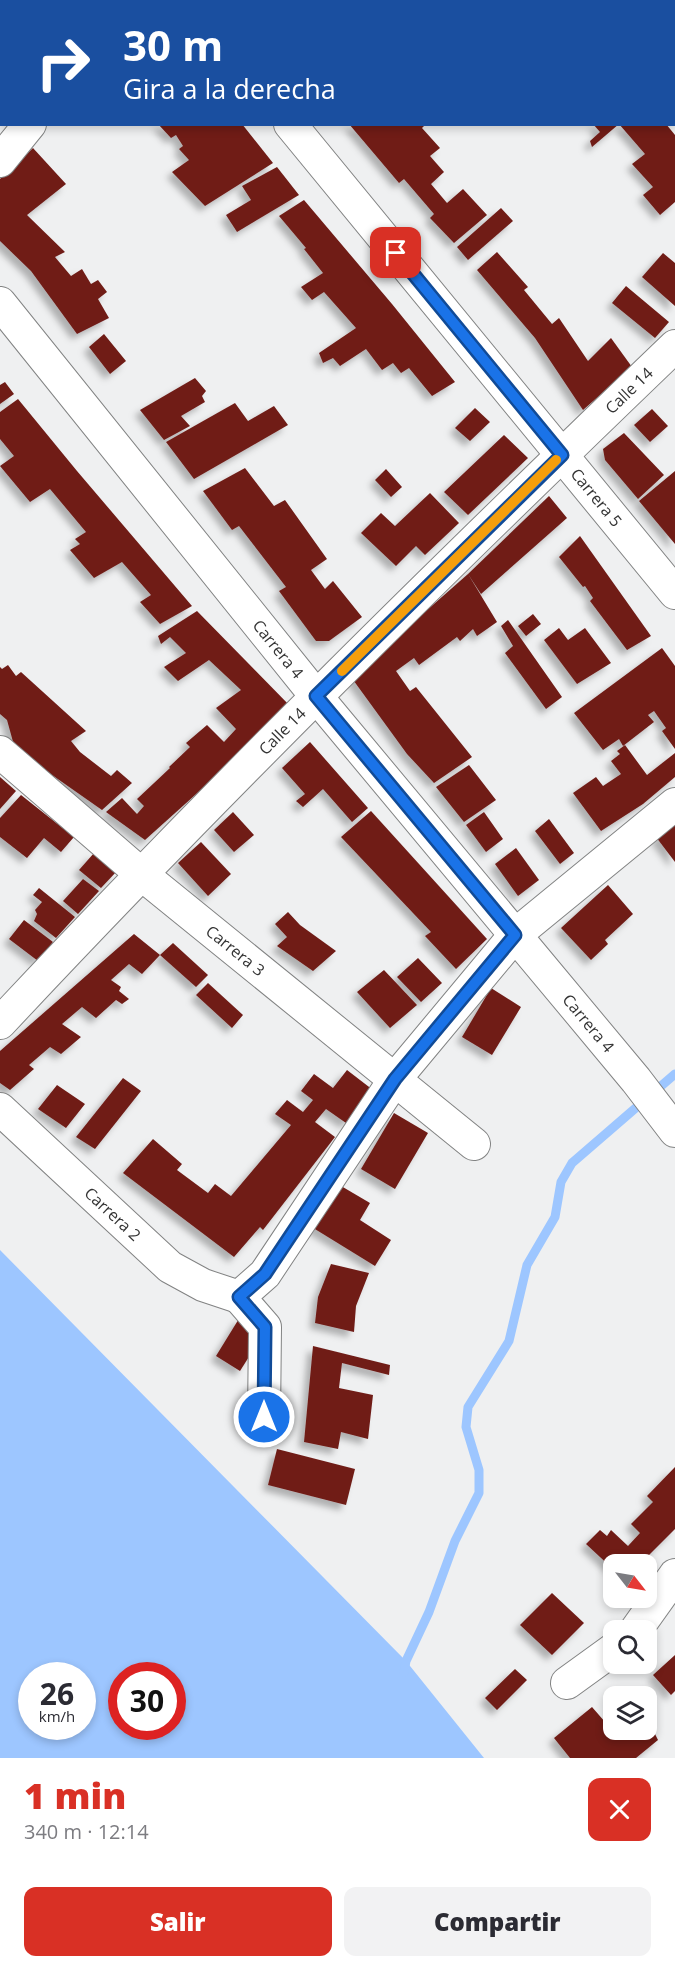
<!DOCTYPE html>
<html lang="es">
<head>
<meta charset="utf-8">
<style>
  :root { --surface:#fff; --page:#f2f2f3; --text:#2b2b33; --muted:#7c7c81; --accent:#d93025 }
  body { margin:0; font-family:"Open Sans",sans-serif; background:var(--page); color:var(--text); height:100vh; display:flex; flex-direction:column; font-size:22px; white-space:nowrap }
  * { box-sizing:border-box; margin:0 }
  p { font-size:20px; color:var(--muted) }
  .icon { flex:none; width:33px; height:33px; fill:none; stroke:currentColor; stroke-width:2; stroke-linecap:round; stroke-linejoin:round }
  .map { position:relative; height:1758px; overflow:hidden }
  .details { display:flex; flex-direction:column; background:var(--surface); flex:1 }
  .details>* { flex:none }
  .guide { position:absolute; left:0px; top:0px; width:675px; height:126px; box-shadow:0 3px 9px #0003; background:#1a4fa0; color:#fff; overflow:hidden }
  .needle { width:39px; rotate:121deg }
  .controls { position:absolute; left:603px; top:1554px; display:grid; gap:12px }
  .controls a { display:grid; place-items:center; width:54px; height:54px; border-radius:12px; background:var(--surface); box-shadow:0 3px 9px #0003; font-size:30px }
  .speed { position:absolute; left:18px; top:1662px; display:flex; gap:12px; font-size:30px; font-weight:700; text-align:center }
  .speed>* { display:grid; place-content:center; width:78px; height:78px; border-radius:50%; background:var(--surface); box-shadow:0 3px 9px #0003; line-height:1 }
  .speed small { font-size:15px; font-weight:400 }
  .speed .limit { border:9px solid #d22; background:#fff; color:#111 }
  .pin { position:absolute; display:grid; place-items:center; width:51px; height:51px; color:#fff; margin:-26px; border-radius:12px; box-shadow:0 3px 9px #0006 }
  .me { position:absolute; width:66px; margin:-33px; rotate:0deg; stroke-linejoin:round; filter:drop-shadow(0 0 4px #0008) }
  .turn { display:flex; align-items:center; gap:21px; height:126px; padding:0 24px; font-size:27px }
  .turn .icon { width:78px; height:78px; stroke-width:2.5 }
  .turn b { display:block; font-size:42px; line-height:51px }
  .round { display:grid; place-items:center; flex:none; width:63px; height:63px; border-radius:12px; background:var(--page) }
  .summary { display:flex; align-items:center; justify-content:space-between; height:102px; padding:0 24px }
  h1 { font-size:36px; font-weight:800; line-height:45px; color:var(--accent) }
  .primary-button { display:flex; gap:12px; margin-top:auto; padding:12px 24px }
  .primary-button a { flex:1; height:69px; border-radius:12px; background:var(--accent); color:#fff; font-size:24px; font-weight:800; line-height:69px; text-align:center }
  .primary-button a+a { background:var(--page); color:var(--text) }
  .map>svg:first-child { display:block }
  .water { fill:#9dc6ff; fill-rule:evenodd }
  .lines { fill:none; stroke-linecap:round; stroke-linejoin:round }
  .stream { stroke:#9dc6ff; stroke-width:9 }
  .building { fill:#6f1d19; filter:url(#shadow) }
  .minor-casing { stroke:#828383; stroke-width:34 }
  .minor { stroke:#fff; stroke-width:32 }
  .route-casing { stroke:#114b97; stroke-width:15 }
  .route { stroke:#1a73e8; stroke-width:10 }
  .slow { stroke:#f59e0b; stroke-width:10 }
  .labels { text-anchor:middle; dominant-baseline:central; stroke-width:6; stroke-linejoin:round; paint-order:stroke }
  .street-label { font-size:16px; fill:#343434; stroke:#fdfdfe }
</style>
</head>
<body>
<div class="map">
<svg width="675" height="1758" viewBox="0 0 675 1758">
  <defs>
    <filter id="shadow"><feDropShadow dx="-5.5" dy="5.5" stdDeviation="3" flood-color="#0004"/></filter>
  </defs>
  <rect width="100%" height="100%" fill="#eff0f1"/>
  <path class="water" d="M0,1250L406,1661L484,1758H0ZM32,1676H82V1726H32ZM122,1676H172V1726H122Z"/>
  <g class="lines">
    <path class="stream" d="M404,1672L406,1661L429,1612L455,1541L479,1493V1470L466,1427L468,1407L509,1341L527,1265L555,1217L561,1182L572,1163L675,1074"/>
  </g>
  <path class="building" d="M158,124H242L273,163L205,206L172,172L189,160L179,149L183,146L176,135L171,138Z
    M349,124H426L422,128L440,148L430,156L444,172L431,184L447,203L463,189L487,215L454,243L430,218L434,214L404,179L399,183Z
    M593,124H619L592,147L590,141L600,132Z
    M619,124H666L675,135V202L660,215L643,195L653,187L632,164L645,154Z
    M33,148L66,184L27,215L65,252L55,257L71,276L82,269L91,284L98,280L107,292L98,299L109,318L77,334L31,271L0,241V179Z
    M277,167L299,195L237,232L226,215L251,200L242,186Z
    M304,200L392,304L455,382L432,396L409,368L401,373L393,363L382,370L366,349L340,366L333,358L323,363L319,353L356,328L324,292L312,300L301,287L323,273L304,249L306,248L279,216Z
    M501,208L513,221L468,260L457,247Z
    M497,252L528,287L524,290L552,324L559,318L588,361L611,338L632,367L583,410L535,338L477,270Z
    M663,253L675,263V306L642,277Z
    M626,286L669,322L655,338L612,303Z
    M104,334L126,361L110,374L89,347Z
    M195,378L206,391L202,396L205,402L181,416L190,426L164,440L140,410Z
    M5,382L14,394L0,404V385Z
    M18,399L77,471L192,606L160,624L140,602L151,595L122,562L94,578L70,550L80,544L75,539L86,532L50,489L30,502L0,466L14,456L0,439V412Z
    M235,403L248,421L274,406L288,425L194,479L166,442Z
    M475,408L490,422L470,441L455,428Z
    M652,409L668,426L650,442L634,425Z
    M624,433L664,475L638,499L605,460L603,449Z
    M504,435L528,458L468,515L444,492Z
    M245,468L274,506L285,500L327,559L311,570L325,589L333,581L362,617L329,641H316L279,591L286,587L239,526L232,530L203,491Z
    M386,469L402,487L391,497L375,480Z
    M675,471V544L639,501Z
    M430,493L459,523L425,555L416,546L396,566L361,533L381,513L395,526Z
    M549,496L567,518L481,594L468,574Z
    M580,536L651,636L627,650L590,601L593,598L585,586L583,587L559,557Z
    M468,574L497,622L477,636L473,629L460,641L457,637L419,665L414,658L396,671L410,691L416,687L472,757L434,783L407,754L351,677Z
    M197,611L292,708L145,840L106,812L122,798L137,814L144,806L137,799L170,768L169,767L190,747L186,743L207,725L224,742L236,729L216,708L241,690L209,660L178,681L164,667L186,653L170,637L161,644L158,636Z
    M533,614L541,624L526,636L518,626Z
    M508,620L562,697L546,709L505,653L513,646L501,626Z
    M559,628L568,640L585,628L611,663L577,684L544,640Z
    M662,648L675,666V749L662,731L666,728L654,711L648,715L654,722L623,746L619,739L603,750L574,713Z
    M8,665L16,676L21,672L86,731L71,741L80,752L111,776L117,770L132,783L102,810L15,749L7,720L0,714V667L2,669Z
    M310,742L368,808L352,822L323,789L303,807L296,801L305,794L282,768Z
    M625,745L647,775L675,753V777L643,804L601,831L573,793L596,777L603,786L621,774L611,761L620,754L617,751Z
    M469,765L496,800L464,822L436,787Z
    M0,777L16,791L0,809Z
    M21,795L74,837L61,852L44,838L27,858L0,837V818Z
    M371,811L487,939L456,969L425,936L431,932L341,837Z
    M233,812L254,835L234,852L214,830Z
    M484,812L503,839L486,852L466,825Z
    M549,819L574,853L560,864L535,831Z
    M675,822V862L656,837Z
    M201,842L231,874L208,896L178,863Z
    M516,848L539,880L518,896L495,864Z
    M94,853L117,871L101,888L79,870Z
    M83,879L99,891L78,914L63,901Z
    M608,885L633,914L605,940L608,944L591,960L561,928Z
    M39,888L75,917L56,938L34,921L37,914L35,910L42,902L33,895Z
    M288,912L300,925L336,951L313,971L277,946L287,937L275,924Z
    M24,920L53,942L38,961L9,939Z
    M134,934L160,955L173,943L208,975L196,987L160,955L142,974L129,964L111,980L121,987L119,991L129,999L122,1004L116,1000L96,1018L82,1007L62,1024L81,1037L61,1054L50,1047L29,1065L34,1069L10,1090L0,1083V1051Z
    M418,958L442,983L421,1002L397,977Z
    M384,970L417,1005L390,1028L357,992Z
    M208,983L243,1015L232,1028L196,995Z
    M491,988L521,1007L492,1055L462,1037Z
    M347,1070L373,1090L346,1123L326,1109L315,1122L335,1137L263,1230L260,1227L234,1257L123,1173L153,1139L182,1164L177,1170L208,1193L215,1184L231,1196L291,1125L275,1114L287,1100L303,1112L313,1100L301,1091L314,1074L333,1088Z
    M123,1078L141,1091L95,1149L76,1137Z
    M57,1085L85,1104L66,1128L38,1109Z
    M394,1113L428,1133L395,1189L361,1169Z
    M336,1183L370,1203L360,1220L391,1240L375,1266L310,1226Z
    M331,1264L369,1273L356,1306L354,1332L315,1323L318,1297Z
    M240,1317L264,1333L240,1371L216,1356Z
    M313,1346L390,1365L389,1375L342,1363L339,1388L373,1395L368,1439L341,1432L338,1449L304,1442Z
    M277,1449L355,1469L346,1505L268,1485Z
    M675,1467V1529L640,1564H614V1570L586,1544L600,1530L607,1536L611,1530L628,1546L640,1533L631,1524L653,1502L647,1496Z
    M552,1593L584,1623L552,1655L520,1625Z
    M675,1655V1691L671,1695L653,1675Z
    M515,1669L527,1680L497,1710L485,1698Z
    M592,1707L619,1738L630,1730H646V1716L658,1740L636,1758H570L554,1738Z"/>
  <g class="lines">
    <defs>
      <g id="minor">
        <path d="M188,0L189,2"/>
        <path d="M594,0L596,2"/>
        <path d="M131,2L132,0"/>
        <path d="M674,88L675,89"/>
        <path id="s1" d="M290,124L675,593"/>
        <path d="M0,161L30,124"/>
        <path id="s2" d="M0,303L316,696L636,1080L675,1131"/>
        <path id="s3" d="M0,752L140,873L474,1144"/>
        <path id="s4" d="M0,1023C218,790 445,567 675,346"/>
        <path id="s5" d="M0,1109L170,1267L203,1285L239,1297"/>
        <path d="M239,1297L265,1274L395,1079L515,935L675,804"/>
        <path d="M239,1297L265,1327L264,1417"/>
        <path d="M636,1630L675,1575"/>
        <path d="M567,1683L614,1649"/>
      </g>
    </defs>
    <use href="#minor" class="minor-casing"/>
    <use href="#minor" class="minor"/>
  </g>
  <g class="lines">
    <defs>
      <path id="route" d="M264,1417L265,1327L239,1297L265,1274L395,1079L515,935L316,696L562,455L396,253"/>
    </defs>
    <use href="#route" class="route-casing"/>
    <use href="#route" class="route"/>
    <path class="slow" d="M342,671L556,460"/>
  </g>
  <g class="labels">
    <g class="street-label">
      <text stroke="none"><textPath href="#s4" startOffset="892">Calle 14</textPath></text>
      <text stroke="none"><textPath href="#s1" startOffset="483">Carrera 5</textPath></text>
      <text stroke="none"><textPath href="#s2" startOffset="444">Carrera 4</textPath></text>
      <text stroke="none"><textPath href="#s4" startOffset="406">Calle 14</textPath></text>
      <text stroke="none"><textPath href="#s3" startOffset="308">Carrera 3</textPath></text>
      <text stroke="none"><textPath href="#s2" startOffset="930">Carrera 4</textPath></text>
      <text stroke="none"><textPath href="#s5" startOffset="154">Carrera 2</textPath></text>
    </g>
  </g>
</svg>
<div class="controls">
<a><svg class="needle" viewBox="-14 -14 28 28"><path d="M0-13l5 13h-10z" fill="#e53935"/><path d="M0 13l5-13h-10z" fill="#7c7c81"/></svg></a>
<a><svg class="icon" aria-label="search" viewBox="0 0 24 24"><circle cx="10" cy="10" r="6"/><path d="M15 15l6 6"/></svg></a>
<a><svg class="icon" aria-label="layers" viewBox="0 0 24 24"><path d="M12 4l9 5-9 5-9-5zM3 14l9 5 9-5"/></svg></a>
</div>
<div class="speed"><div>26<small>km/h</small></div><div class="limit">30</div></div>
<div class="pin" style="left:396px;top:253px;background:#d93025"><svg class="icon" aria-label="arrive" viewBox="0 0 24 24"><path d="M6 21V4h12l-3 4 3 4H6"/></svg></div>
<svg class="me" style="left:264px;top:1417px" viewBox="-20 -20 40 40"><circle r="17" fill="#1a73e8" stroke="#fff" stroke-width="3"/><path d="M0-11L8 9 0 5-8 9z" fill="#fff"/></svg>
<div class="guide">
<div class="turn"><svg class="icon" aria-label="right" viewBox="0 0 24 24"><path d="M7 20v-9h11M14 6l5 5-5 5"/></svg><div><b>30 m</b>Gira a la derecha</div></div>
</div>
</div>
<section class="details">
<div class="summary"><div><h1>1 min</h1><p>340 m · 12:14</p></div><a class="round" style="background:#d93025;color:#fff"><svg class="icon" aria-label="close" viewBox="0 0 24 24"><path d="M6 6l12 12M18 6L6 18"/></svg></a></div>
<div class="primary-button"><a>Salir</a><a>Compartir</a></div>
</section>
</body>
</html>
